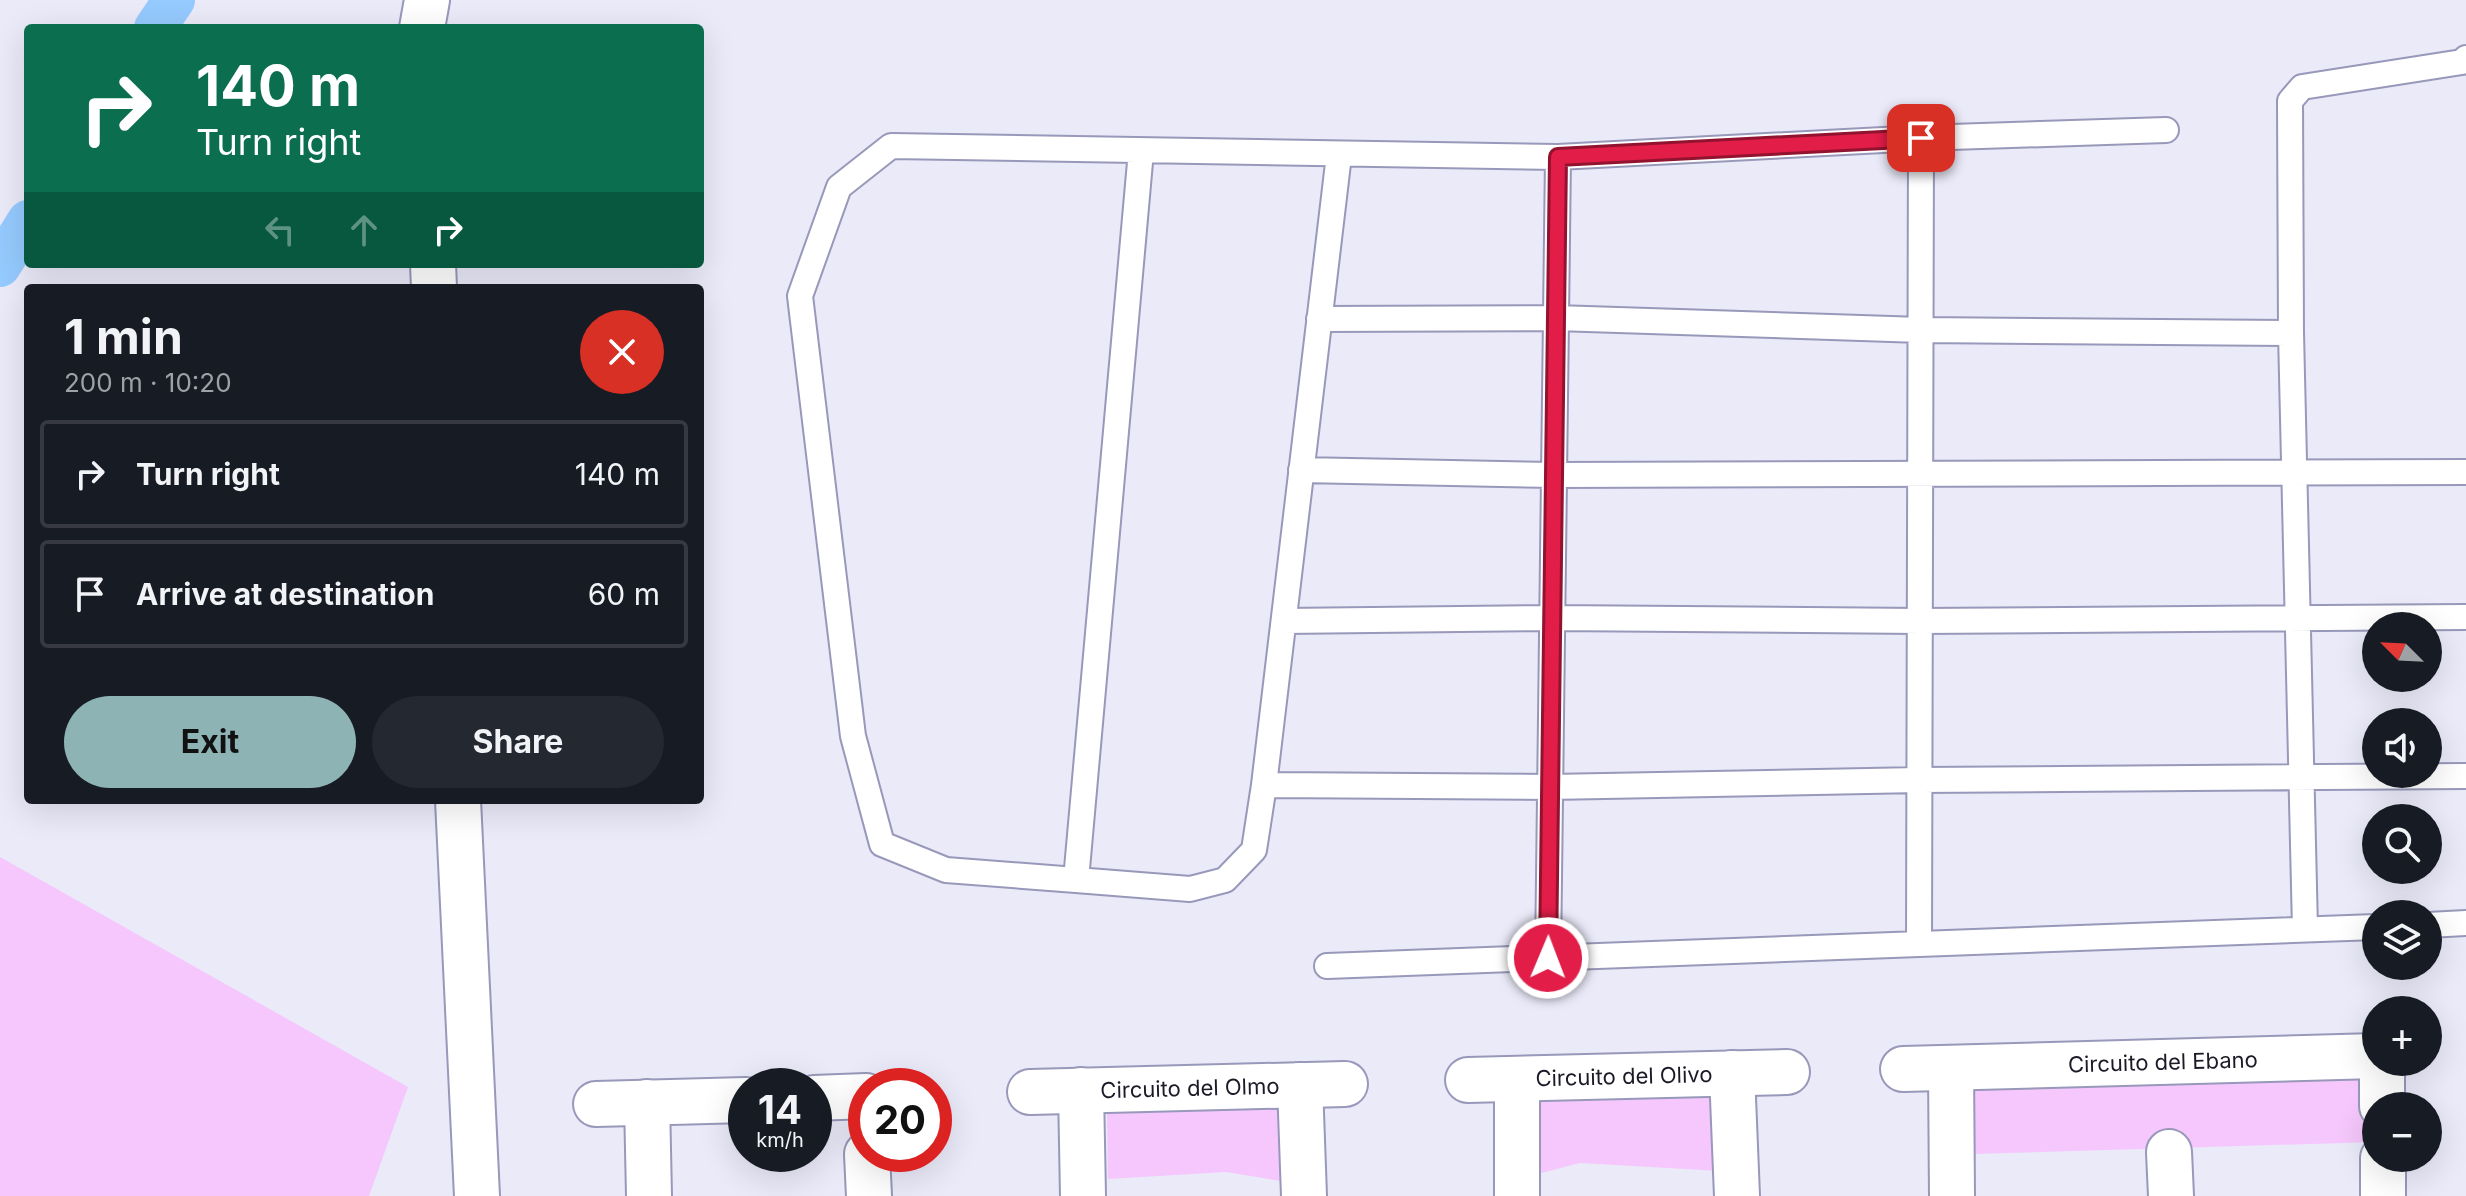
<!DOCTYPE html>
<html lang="en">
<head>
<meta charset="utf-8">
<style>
  :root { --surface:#171b24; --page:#242831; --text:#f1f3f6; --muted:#9ea1a6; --line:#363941; --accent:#8eb3b4 }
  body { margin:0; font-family:Inter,sans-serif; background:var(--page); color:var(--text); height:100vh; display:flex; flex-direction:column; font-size:30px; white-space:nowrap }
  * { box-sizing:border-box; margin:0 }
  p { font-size:26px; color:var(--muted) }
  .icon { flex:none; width:44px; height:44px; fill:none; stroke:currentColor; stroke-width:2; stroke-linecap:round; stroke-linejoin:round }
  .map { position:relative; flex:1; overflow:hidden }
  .panel { position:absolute; left:24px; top:284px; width:680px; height:520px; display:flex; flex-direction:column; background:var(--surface); border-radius:8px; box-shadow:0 8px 32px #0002 }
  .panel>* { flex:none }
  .top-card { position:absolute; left:24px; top:24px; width:680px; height:244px; border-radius:8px; box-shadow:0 8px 32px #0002; background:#0b6e4f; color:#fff; overflow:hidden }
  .needle { width:52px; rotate:294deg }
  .controls { position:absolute; left:2362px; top:612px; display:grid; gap:16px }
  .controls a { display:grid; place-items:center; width:80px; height:80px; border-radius:50%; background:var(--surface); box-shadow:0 8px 32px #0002; font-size:40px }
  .speed { position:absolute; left:728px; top:1068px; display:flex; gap:16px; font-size:40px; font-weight:700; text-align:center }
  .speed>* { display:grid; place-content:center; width:104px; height:104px; border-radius:50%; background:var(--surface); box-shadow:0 8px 32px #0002; line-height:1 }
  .speed small { font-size:20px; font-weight:400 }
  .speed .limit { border:12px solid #d22; background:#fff; color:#111 }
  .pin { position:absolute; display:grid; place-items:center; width:68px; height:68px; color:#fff; margin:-34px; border-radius:16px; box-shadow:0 4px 12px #0006 }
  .me { position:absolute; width:88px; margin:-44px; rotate:1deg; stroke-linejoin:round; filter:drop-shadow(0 0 6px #0008) }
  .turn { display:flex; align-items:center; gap:28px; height:168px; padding:0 40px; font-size:36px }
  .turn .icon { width:104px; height:104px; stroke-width:2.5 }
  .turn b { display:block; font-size:56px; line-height:68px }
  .lanes { display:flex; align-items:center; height:76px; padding:0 40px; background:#0003; justify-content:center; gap:40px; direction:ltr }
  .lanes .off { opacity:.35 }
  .round { display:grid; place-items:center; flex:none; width:84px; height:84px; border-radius:42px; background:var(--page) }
  .headline { display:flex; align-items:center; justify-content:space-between; height:136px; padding:0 40px }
  h1 { font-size:48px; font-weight:700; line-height:60px }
  .cta { display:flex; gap:16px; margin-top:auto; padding:16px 40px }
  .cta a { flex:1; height:92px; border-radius:48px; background:var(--accent); color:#111; font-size:32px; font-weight:700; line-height:92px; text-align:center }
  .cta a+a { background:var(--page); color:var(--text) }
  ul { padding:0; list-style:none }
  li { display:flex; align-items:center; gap:24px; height:108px; margin:0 16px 12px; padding:0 24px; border:4px solid var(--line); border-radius:8px }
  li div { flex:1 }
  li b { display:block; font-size:30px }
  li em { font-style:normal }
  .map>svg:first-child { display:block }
  .green { fill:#f5c7fc }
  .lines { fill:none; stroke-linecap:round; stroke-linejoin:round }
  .canal { stroke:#95cafe; stroke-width:42 }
  .service-casing { stroke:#9898ba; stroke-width:28 }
  .minor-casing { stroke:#9898ba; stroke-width:48 }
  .service { stroke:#fff; stroke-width:24 }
  .minor { stroke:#fff; stroke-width:44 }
  .route-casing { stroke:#92132f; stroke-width:20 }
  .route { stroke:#e11d48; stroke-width:14 }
  .labels { text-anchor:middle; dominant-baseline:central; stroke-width:6; stroke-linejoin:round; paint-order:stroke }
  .street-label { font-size:22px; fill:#1b1a27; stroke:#fff }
</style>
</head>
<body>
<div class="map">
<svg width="2466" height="1196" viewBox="0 0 2466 1196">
  <rect width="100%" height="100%" fill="#eaeaf9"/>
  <path class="green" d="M0,857L408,1087L369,1196H0Z
    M2381,1075L2376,1106V1142L1973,1154L1970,1079Z
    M1716,1093L1721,1171L1580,1163L1522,1178L1518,1101Z
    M1282,1106L1281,1181L1226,1172L1108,1179L1107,1113Z"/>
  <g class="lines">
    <path class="canal" d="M155,28L174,0
      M0,266L28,221"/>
    <defs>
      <path id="service" d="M1141,151L1076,880L946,870L882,844L853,736L800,296L839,187L891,146L1558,157L1921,138L2166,130
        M1319,319L1556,318L1921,330L2291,333
        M1301,470L1554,475L2466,472
        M1284,621L1552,618L1920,621L2466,617
        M1264,785L1550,787L1919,780L2466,776
        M1076,880L1190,889L1225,880L1254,850L1264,785L1339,155
        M2428,925L2466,923
        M2305,929L2291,333L2290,101L2302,87L2462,62L2466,58
        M1919,944L1921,138
        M1548,958L1558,157
        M1327,966L2376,927"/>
      <g id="minor">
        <path d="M422,28L427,0"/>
        <path d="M433,264L434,288"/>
        <path d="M458,800L477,1196"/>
        <path d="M2382,1062V1106"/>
        <path d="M1951,1068L1952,1196"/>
        <path id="s1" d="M1903,1069L2376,1056"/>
        <path d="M1732,1073L1737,1196"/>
        <path id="s2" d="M1468,1080L1787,1072"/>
        <path d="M1300,1085L1304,1196"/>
        <path d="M1081,1090L1083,1196"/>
        <path id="s3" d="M1030,1092L1345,1084"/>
        <path d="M814,1098L866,1096"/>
        <path d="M647,1102L649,1196"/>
        <path d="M596,1104L746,1100"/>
        <path d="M2169,1152L2171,1196"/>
        <path d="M867,1154L869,1196"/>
        <path d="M2383,1158V1196"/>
        <path d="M1517,1196V1079"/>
      </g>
    </defs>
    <use href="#service" class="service-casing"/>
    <use href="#minor" class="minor-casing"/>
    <use href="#service" class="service"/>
    <use href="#minor" class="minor"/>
  </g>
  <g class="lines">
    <defs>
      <path id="route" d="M1548,958L1558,157L1921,138"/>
    </defs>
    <use href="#route" class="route-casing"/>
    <use href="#route" class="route"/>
  </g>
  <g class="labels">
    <g class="street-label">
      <text stroke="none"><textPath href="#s1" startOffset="260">Circuito del Ebano</textPath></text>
      <text stroke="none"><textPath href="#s2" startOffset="156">Circuito del Olivo</textPath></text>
      <text stroke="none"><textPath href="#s3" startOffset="160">Circuito del Olmo</textPath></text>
    </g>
  </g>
</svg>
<div class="controls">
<a><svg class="needle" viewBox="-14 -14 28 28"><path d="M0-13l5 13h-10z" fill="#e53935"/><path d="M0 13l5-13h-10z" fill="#9ea1a6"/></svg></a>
<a><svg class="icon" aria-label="sound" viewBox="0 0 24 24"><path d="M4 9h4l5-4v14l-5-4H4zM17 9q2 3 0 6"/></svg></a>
<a><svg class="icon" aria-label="search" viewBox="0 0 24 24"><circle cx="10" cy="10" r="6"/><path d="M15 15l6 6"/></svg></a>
<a><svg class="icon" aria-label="layers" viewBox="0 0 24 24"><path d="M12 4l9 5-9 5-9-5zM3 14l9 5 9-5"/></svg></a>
<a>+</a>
<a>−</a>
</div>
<div class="speed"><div>14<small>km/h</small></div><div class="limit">20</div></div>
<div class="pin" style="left:1921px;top:138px;background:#d93025"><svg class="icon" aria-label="arrive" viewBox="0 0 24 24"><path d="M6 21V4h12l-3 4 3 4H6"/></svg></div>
<svg class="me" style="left:1548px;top:958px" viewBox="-20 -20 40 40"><circle r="17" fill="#e11d48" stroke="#fff" stroke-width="3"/><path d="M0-11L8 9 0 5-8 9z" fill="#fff"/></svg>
<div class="top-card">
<div class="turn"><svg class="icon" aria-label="right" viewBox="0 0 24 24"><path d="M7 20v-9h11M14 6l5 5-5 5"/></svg><div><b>140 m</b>Turn right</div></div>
<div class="lanes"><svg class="icon off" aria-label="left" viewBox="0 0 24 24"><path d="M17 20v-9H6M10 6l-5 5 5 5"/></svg><svg class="icon off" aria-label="ahead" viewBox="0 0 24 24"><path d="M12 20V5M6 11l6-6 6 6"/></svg><svg class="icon" aria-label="right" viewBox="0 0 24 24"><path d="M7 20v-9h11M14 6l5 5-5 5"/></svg></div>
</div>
<section class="panel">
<div class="headline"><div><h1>1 min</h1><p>200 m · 10:20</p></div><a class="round" style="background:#d93025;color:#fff"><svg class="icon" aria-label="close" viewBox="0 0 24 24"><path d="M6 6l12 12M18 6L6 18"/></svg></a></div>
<ul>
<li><svg class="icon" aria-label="right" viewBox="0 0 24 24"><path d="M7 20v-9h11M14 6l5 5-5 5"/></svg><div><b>Turn right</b></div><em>140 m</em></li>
<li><svg class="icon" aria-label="arrive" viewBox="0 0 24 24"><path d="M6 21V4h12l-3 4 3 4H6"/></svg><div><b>Arrive at destination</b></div><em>60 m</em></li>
</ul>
<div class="cta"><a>Exit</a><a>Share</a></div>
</section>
</div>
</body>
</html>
